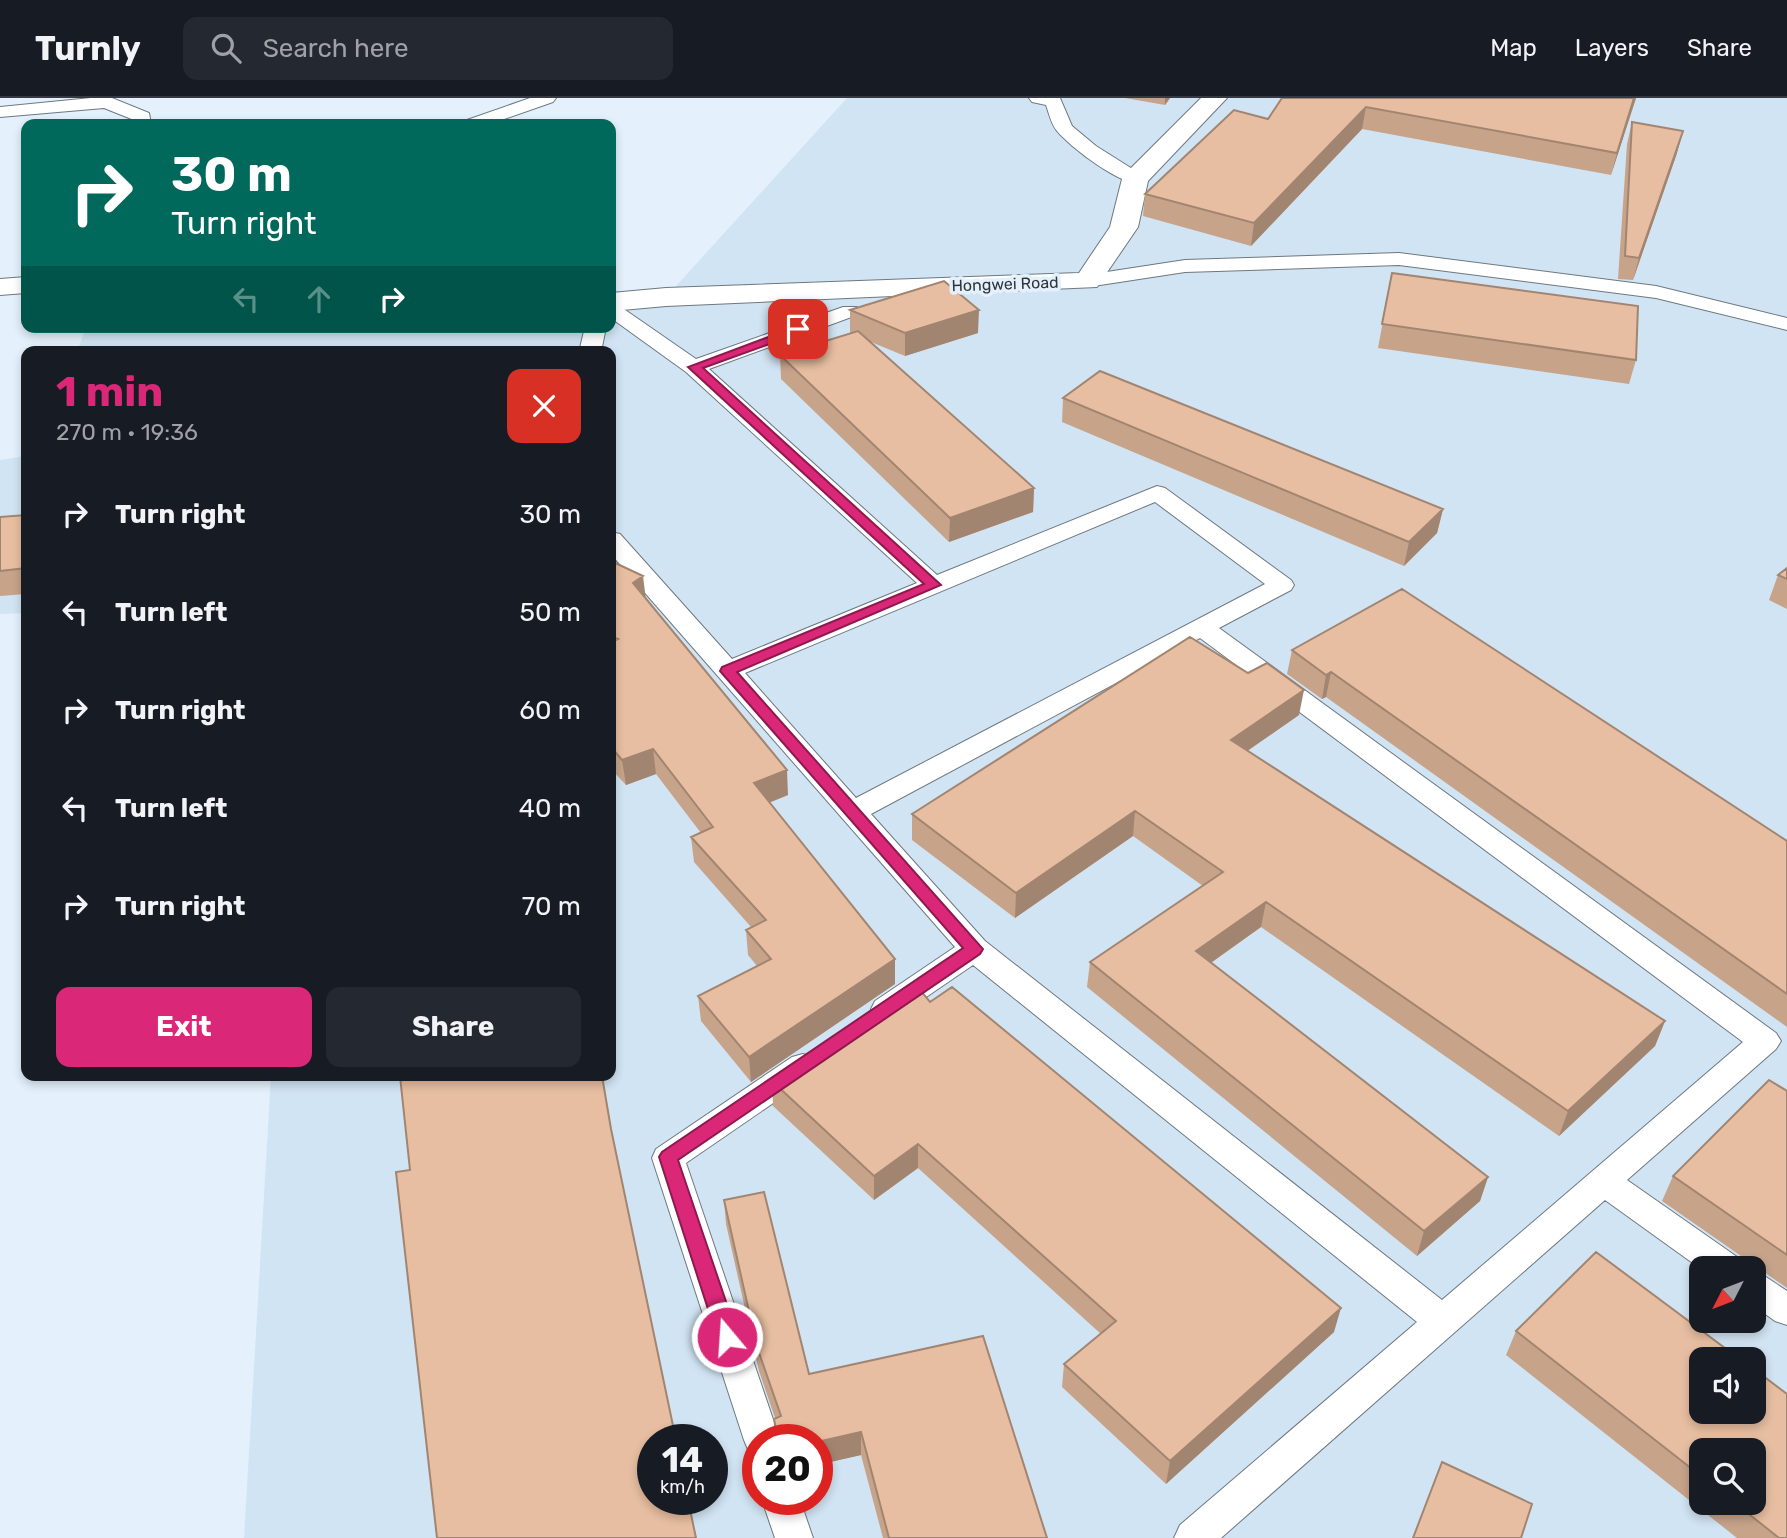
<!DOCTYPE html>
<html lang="en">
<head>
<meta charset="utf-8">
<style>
  :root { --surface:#171b24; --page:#242831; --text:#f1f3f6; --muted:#9ea1a6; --line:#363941; --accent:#db2777 }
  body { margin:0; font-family:Rubik,sans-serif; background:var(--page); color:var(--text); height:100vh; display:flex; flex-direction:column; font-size:26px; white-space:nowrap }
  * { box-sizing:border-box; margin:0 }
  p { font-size:23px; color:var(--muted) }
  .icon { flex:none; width:38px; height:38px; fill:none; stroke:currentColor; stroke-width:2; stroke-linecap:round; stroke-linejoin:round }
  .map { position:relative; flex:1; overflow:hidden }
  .side { position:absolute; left:21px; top:248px; width:595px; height:735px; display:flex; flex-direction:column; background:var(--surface); border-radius:14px; box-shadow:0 4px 10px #0003 }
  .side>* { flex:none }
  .guide { position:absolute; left:21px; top:21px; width:595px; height:214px; border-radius:14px; box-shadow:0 4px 10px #0003; background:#00695c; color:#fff; overflow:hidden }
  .needle { width:46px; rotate:228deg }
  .controls { position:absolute; left:1689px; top:1158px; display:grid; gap:14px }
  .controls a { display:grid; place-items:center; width:77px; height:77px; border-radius:14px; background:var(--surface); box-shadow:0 4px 10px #0003; font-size:35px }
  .speed { position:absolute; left:637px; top:1326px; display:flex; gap:14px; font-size:35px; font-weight:700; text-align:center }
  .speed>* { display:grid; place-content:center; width:91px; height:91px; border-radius:50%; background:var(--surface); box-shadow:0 4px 10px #0003; line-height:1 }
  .speed small { font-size:18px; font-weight:400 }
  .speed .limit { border:10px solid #d22; background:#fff; color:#111 }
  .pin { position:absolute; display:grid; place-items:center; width:60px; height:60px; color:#fff; margin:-30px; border-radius:14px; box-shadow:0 4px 10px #0006 }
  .me { position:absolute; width:77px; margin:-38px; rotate:342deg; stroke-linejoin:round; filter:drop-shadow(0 0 5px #0008) }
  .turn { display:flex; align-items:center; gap:24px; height:147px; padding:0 35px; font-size:32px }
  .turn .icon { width:91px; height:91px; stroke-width:2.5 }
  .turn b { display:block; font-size:49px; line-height:60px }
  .lanes { display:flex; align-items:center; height:66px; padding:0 35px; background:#0003; justify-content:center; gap:35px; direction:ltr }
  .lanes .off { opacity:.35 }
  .round { display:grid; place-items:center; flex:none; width:74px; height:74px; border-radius:14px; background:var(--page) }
  .headline { display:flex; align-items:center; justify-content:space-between; height:119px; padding:0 35px }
  h1 { font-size:42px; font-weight:700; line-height:52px; color:var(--accent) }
  .cta { display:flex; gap:14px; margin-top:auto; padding:14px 35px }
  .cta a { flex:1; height:80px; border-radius:14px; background:var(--accent); color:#fff; font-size:28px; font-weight:700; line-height:80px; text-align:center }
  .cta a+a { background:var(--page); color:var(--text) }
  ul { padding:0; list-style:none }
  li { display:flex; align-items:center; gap:21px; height:98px; padding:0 35px }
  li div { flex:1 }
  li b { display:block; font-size:26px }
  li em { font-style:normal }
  header { display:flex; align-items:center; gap:42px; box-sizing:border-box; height:98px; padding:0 35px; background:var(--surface); border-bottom:2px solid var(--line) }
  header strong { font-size:33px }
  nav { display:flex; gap:38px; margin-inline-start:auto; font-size:24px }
  .search { width:490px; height:63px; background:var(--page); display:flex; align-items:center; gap:18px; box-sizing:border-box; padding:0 24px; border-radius:14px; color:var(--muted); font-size:26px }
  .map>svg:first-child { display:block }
  .built { fill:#d1e4f3; fill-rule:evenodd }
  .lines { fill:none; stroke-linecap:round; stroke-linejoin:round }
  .lane-casing { stroke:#6d7881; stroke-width:2 }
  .street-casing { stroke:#6d7881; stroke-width:2 }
  .lane { fill:#fff; fill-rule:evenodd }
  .street { fill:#fff; fill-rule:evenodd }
  .wall { fill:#c7a38a; fill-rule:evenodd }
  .shaded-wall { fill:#a28571 }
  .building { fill:#e7bea1; stroke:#a28571; stroke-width:2 }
  .route { fill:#db2777; stroke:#8e194d; stroke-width:2 }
  .labels { text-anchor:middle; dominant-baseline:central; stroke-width:7; stroke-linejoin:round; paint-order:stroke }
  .far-street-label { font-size:16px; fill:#303539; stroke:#e4f1fc }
</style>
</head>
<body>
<header>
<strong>Turnly</strong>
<div class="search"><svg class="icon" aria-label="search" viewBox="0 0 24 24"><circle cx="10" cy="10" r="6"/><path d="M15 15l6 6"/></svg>Search here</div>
<nav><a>Map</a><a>Layers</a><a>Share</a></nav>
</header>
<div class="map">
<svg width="1787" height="1440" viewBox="0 0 1787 1440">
  <rect width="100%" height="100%" fill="#e4f1fc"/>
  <path class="built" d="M847,0H1787V1440H244L271,978H611V254H77L86,229H611V204L666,199ZM1701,1171H1754V1223H1701ZM1701,1262H1754V1314H1701ZM653,1342H712V1402H653ZM758,1342H817V1402H758ZM1701,1353H1754V1405H1701Z
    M26,358V515L0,516V362Z"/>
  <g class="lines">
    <defs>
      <path id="lane" d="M91,0H112L149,15L151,26H133L134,22L104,10L0,19V9Z
        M530,0H556L553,4L490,26H464L467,22Z
        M1029,0H1060L1072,28L1096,48L1142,77L1145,81L1142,85C1123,90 1069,48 1057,33C1051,26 1049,15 1046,7L1032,4Z
        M1399,155L1656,188L1787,220V232L1656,200L1399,167L1185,174L1087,189L1080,187L1077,183L1080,179L1087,177L1185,162Z
        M611,205L618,207L696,261L843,209H857L860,213L857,217L709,271L937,477L1157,388L1165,390L1291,482L1294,487L1291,492L1219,530L1776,935L1781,943L1776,951L1627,1082L1740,1161L1745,1171H1701L1605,1102L1221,1440H1174L1180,1427L1417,1224L973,867L897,919L886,923L875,919L871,911L875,903L955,849L611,456V434L620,436L732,561L917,485L686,274L611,220ZM1155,404L1265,486L856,700L745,575ZM1200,540L1743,944L1442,1202L985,843L871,716Z
        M585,229H606L601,254H579Z
        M803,956L814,959L819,968L814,977L686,1065L780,1342H758V1357L749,1354L744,1342L652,1060L656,1051L792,959Z
        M1754,1174L1766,1179L1787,1193V1227L1775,1223L1754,1208Z
        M762,1402H800L813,1440H775Z"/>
      <path id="street" d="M1201,0H1227L1148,83L1138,129L1097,189L666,208L611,213V195L666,190L1079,175L1110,129L1122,81L1126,75Z
        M26,179V195L0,197V181Z"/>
    </defs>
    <use href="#lane" class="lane-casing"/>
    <use href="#street" class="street-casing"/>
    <use href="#lane" class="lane"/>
    <use href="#street" class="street"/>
  </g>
  <path class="wall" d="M1125,0H1170L1165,7Z
    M1282,0H1636L1611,77L1362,31L1251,148L1143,118L1145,96L1268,21Z
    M1632,24L1677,55L1633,182L1618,181L1627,46Z
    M1392,175L1636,262L1629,286L1378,250Z
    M850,212L978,235L905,258L871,244L1034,390L1033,414L949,444L781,281L780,257L850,235Z
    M1063,300L1443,411L1437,435L1404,468L1062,324Z
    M26,417V496L0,498V419Z
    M611,463L646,500L788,697L769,705L895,861V886L751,984L701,923L698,898L757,868L748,857L746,832L751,829L694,764L691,739L701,735L656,676L626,687L611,671Z
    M1787,470V511L1769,502L1778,477Z
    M1292,552L1787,743V929L1326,599L1322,601L1287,576Z
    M1299,617L1247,653L1665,923L1655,948L1559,1038L1261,829L1211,865L1488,1079L1480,1103L1417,1158L1087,889L1090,864L1203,788L1133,738L1015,820L912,742V716Z
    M930,904L1334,1234L1166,1386L1062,1289L1064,1266L1101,1236L918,1070L874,1102L773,1008L772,983Z
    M1787,993V1190L1662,1103L1673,1078Z
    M724,1102L809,1276L1047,1440H883L861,1357L817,1367V1342H775L774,1321L775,1320L759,1273L726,1126Z
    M1596,1154L1741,1262H1701V1314H1754V1271L1787,1296V1440H1737L1506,1257L1516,1233ZM1701,1353H1754V1405H1701Z"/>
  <path class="shaded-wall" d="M1165,0H1170L1165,7Z
    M1634,0H1636L1611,77L1617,55Z
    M1366,9L1362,31L1251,148L1254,125Z
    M1683,33L1677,55L1633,182L1639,160Z
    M979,212L978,235L905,258V235Z
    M1034,390L1033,414L949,444L950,420Z
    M1443,411L1437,435L1404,468L1409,444Z
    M643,478L646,502L633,485Z
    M1331,574L1326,599L1322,601L1326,577Z
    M1304,592L1299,617L1227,667L1231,642Z
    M653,651L656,676L626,687L622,662Z
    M787,672L788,697L755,710L754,685Z
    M1135,713L1133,738L1015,820L1016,795Z
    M1266,804L1261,829L1192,878L1196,853Z
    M895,861V886L751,984L749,959Z
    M1665,923L1655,948L1559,1038L1568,1013Z
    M918,1046V1070L874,1102V1078Z
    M1488,1079L1480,1103L1417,1158L1424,1133Z
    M1341,1210L1334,1234L1166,1386L1170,1363Z
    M861,1334V1357L817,1367V1344Z"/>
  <path class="building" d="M1282,0H1634L1617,55L1366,9L1254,125L1145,96L1234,12L1268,21Z
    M1632,24L1683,33L1639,160L1625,158Z
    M1392,175L1638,208L1636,262L1382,226Z
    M944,183L979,212L905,235L850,212Z
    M858,233L1034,390L950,420L780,257Z
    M1100,273L1443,411L1409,444L1063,300Z
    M26,417V470L0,473V419Z
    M611,463L643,478L633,485L787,672L754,685L895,861L749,959L698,898L771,861L746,832L766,822L691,739L713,729L653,651L622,662L611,649V544L618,541L611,538Z
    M1787,470V481L1778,477Z
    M1402,491L1787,743V896L1331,574L1326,577L1292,552Z
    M1190,539L1248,575L1267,565L1304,592L1231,642L1665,923L1568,1013L1266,804L1196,853L1488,1079L1424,1133L1090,864L1223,774L1135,713L1016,795L912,716Z
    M915,886L930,904L952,889L1341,1210L1170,1363L1064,1266L1116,1223L918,1046L874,1078L772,983Z
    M400,978H602L611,1031L676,1342H653V1402H688L696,1440H437L396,1074L410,1072Z
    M1769,982L1787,993V1157L1673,1078Z
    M764,1094L809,1276L983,1238L1047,1440H889L861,1334L817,1344V1342H778L774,1321L781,1318L757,1249L724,1102Z
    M1596,1154L1741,1262H1701V1314H1754V1271L1787,1296V1440H1779L1735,1405H1754V1353H1701V1378L1516,1233Z
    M1442,1364L1532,1406L1521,1440H1413Z"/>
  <path class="route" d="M798,228L803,229V234L703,270L941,487L737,574L983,851L980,856L678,1062L738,1239L735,1246L727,1248L720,1246L717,1239L659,1059L662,1054L963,850L720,573L722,569L924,486L688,269Z"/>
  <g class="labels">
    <g class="far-street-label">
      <text transform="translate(1005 186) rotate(-2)">Hongwei Road</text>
    </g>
  </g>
</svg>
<div class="controls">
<a><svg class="needle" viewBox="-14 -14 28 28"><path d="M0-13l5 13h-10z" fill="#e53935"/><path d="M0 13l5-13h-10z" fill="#9ea1a6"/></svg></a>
<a><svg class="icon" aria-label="sound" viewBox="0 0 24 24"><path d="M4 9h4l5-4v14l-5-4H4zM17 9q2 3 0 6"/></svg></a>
<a><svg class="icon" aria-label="search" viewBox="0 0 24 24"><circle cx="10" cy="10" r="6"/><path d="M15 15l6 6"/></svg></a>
</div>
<div class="speed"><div>14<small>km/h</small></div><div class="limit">20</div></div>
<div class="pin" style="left:798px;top:231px;background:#d93025"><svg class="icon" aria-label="arrive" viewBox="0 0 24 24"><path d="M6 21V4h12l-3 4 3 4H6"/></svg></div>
<svg class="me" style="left:727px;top:1239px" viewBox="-20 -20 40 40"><circle r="17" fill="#db2777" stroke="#fff" stroke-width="3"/><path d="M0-11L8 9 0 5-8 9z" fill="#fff"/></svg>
<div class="guide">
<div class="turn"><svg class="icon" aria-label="right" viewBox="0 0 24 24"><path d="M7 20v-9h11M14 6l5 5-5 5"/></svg><div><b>30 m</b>Turn right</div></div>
<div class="lanes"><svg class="icon off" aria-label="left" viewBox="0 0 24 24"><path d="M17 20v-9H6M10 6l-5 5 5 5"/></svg><svg class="icon off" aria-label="ahead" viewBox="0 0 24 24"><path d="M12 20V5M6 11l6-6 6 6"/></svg><svg class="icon" aria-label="right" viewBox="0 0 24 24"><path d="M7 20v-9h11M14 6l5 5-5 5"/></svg></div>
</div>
<section class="side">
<div class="headline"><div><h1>1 min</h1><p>270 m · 19:36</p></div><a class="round" style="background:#d93025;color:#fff"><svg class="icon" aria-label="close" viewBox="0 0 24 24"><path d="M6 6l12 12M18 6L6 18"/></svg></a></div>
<ul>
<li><svg class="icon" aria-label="right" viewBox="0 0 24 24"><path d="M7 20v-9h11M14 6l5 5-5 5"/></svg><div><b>Turn right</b></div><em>30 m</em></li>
<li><svg class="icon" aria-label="left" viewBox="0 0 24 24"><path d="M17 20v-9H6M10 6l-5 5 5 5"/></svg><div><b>Turn left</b></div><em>50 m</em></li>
<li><svg class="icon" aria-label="right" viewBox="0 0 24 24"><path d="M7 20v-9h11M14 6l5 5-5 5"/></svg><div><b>Turn right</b></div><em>60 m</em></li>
<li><svg class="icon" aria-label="left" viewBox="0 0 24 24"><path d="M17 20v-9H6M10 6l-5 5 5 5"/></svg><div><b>Turn left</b></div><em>40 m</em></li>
<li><svg class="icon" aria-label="right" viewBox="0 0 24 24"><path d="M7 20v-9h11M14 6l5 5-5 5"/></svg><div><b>Turn right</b></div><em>70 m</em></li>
</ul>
<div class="cta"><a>Exit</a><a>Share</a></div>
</section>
</div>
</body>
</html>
